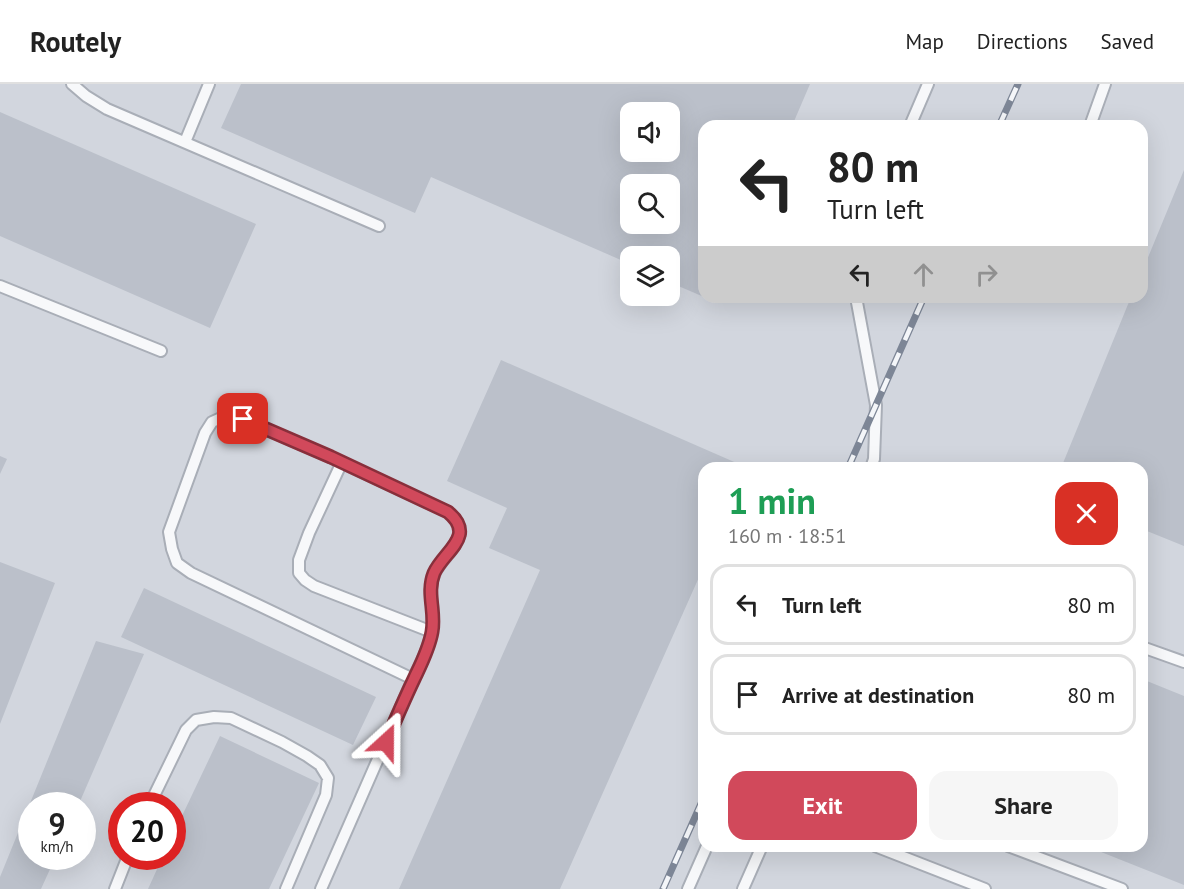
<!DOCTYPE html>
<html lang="en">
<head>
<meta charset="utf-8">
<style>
  :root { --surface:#fff; --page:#f6f6f6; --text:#222; --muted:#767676; --line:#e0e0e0; --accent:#d1495b }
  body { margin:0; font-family:"PT Sans",sans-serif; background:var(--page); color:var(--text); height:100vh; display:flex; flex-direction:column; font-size:22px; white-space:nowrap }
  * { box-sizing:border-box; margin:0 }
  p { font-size:20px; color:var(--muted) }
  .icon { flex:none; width:33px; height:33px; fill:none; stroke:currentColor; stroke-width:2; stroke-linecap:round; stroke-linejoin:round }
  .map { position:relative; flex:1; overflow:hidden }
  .panel { position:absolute; left:698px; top:378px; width:450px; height:390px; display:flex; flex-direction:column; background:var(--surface); border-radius:18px; box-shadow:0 6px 24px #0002 }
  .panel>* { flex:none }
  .guide { position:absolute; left:698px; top:36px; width:450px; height:183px; border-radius:18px; box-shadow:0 6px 24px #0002; background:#fff; color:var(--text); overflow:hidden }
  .buttons { position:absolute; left:620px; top:18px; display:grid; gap:12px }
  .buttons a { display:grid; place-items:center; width:60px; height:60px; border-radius:12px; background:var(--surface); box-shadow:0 6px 24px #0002; font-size:30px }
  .speed { position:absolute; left:18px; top:708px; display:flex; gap:12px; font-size:30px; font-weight:700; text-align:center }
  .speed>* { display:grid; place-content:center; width:78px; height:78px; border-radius:50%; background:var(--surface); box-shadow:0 6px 24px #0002; line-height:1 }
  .speed small { font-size:15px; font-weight:400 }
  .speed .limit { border:9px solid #d22; background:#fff; color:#111 }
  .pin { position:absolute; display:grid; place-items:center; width:51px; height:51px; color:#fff; margin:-26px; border-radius:12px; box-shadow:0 3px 9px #0006 }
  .me { position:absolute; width:66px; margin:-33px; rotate:24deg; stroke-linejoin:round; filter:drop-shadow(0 0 4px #0008) }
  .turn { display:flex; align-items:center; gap:21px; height:126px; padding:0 30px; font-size:27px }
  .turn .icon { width:78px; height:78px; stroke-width:2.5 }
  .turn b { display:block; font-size:42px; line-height:51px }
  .lanes { display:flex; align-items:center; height:57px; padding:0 30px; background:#0003; justify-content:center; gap:30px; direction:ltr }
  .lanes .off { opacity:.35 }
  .round { display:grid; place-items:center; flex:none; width:63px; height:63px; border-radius:18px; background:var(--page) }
  .overview { display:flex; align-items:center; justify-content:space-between; height:102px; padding:0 30px }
  h1 { font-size:36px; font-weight:700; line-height:45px; color:#1e9e55 }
  .action { display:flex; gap:12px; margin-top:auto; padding:12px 30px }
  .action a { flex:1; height:69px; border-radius:18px; background:var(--accent); color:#fff; font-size:24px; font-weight:700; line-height:69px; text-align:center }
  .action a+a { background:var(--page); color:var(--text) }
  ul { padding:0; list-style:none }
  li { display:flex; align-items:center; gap:18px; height:81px; margin:0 12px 9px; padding:0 18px; border:3px solid var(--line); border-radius:18px }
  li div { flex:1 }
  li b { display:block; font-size:22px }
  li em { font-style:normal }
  header { display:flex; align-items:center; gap:36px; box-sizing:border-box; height:84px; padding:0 30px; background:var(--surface); border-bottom:2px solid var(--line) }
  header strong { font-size:28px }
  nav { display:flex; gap:33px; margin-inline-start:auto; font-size:21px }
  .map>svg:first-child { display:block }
  .built { fill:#d2d6de; fill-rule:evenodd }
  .building { fill:#bbc0ca; fill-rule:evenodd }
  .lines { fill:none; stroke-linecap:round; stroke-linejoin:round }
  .lane-casing { stroke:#a9aeb7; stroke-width:14 }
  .lane { stroke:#f7f8fa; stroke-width:10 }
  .rail-casing { stroke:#7d8696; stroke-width:7 }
  .rail { stroke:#f4f6f9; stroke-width:4.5; stroke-dasharray:14; stroke-linecap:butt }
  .route-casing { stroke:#882f3b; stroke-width:15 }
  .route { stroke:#d1495b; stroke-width:10 }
</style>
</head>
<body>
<header>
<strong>Routely</strong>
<nav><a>Map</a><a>Directions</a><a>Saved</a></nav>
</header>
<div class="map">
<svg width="1184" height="805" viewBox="0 0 1184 805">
  <rect width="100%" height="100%" fill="#e4e7ec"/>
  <path class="built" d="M0,0H1184V805H0ZM630,28H669V68H630ZM704,42H1142V213H704ZM630,100H669V140H630ZM630,172H669V212H630ZM704,384H1142V762H704ZM32,722H82V772H32ZM122,722H172V772H122Z"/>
  <path class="building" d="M241,0H810L792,42H704V213L669,198V172H630V180L431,93L415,129L221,44ZM630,28H669V68H630ZM630,100H669V140H630Z
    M0,28L256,140L210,244L0,152Z
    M1184,86V462L1142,445V384H1061L1131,213H1142V188Z
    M501,276L748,384H704V482L560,805H399L540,486L489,464L507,424L447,397Z
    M0,372L7,375L0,390Z
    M0,478L55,499L0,640Z
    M144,504L376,613L353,661L121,553Z
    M96,557L144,570L78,722H32V772H56L41,805H0V793Z
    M1142,595L1184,612V801L1086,762H1142Z
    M220,652L319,699L269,805H148L163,772H172V753Z"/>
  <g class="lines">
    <defs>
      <path id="lane" d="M72,0L86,12L107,25L379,142
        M910,42L928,0
        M1090,42L1105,0
        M185,58L209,0
        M0,202L161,267
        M856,213L876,321L874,375L871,384
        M342,378L309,449L299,476V489L305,496L314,502L432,548
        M1142,563L1184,578
        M149,722L186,646L196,636L214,633L231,634L282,658L307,672L320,681L328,694L326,711L286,805
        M875,762L985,805
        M1008,762L1122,805
        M115,805L128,772
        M321,805L413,595C423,575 433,556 433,533C433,517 427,509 434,491C439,476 459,464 460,447C460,439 454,433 448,428L319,368L243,335L223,333L212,338L205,349L169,448L172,465L177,479L191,489L413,595
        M688,805L707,762
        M743,805L762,762"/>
    </defs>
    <use href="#lane" class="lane-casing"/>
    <use href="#lane" class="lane"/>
    <defs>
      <path id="rail" d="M999,42L1018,0
        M848,384L924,213
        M663,805L704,713"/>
    </defs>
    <use href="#rail" class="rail-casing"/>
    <use href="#rail" class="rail"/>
  </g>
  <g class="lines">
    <defs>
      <path id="route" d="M243,335L331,373L448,428C477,452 444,467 434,489C426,509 436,528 432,548C429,565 421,580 414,595C404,616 395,637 386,658"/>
    </defs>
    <use href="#route" class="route-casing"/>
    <use href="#route" class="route"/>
  </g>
</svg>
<div class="buttons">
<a><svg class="icon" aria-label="sound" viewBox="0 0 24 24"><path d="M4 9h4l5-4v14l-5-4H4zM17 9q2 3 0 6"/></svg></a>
<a><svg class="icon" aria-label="search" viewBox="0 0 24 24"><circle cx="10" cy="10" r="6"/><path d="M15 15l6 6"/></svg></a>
<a><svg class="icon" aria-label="layers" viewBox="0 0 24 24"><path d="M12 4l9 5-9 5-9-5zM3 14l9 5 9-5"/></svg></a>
</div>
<div class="speed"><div>9<small>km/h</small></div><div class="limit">20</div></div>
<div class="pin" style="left:243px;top:335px;background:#d93025"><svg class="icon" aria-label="arrive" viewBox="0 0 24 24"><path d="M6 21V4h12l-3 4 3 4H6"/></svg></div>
<svg class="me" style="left:386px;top:658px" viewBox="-20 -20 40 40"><path d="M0-17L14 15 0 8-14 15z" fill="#d1495b" stroke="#fff" stroke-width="4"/></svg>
<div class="guide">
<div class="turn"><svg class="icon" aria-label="left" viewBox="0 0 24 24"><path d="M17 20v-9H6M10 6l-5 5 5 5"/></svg><div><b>80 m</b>Turn left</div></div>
<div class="lanes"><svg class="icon" aria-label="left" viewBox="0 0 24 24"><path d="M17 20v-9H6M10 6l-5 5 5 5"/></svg><svg class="icon off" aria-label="ahead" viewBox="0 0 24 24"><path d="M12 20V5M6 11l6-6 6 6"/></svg><svg class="icon off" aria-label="right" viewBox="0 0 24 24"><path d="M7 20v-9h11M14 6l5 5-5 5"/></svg></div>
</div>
<section class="panel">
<div class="overview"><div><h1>1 min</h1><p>160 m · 18:51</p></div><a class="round" style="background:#d93025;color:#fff"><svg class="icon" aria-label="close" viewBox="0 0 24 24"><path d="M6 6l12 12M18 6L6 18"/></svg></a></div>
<ul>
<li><svg class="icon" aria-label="left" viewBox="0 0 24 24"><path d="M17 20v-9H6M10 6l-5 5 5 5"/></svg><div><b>Turn left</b></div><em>80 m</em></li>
<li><svg class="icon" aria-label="arrive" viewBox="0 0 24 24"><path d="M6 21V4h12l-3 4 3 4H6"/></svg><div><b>Arrive at destination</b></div><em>80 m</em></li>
</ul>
<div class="action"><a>Exit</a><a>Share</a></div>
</section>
</div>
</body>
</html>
